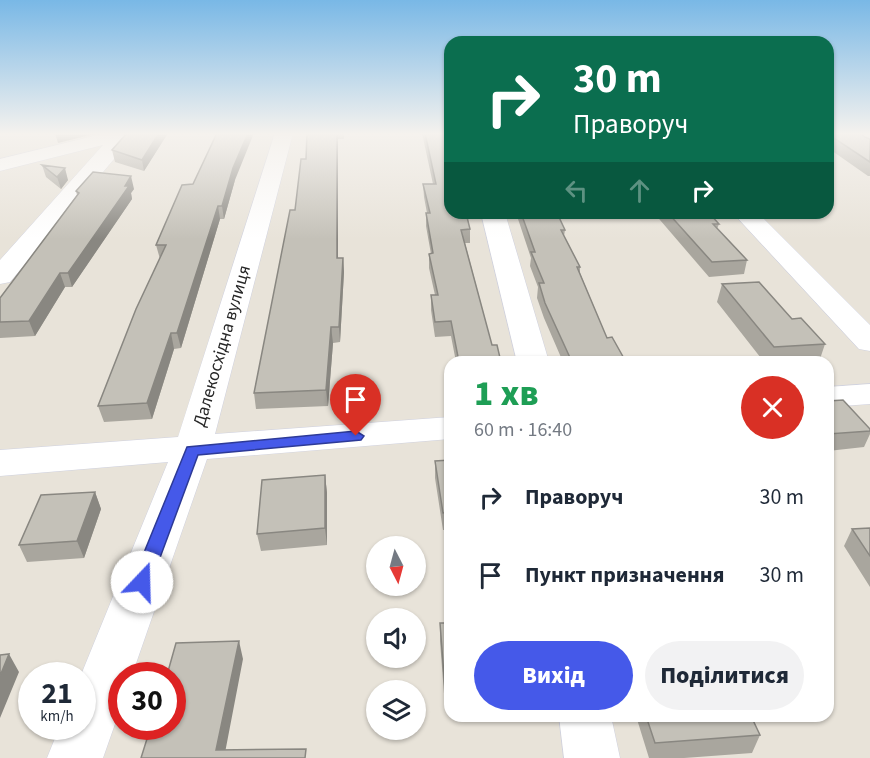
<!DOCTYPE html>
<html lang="uk">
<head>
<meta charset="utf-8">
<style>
  :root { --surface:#fff; --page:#f2f2f3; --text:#1f2937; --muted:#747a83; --accent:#4559e9 }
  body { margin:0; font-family:"Source Sans 3",sans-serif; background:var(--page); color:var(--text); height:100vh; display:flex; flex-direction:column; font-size:22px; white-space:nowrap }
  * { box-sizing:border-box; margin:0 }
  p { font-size:20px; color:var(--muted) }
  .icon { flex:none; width:33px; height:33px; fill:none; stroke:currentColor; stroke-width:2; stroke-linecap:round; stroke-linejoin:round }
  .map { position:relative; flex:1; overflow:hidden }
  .details { position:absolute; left:444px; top:356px; width:390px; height:366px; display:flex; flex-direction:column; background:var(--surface); border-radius:18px; box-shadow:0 2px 4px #0004 }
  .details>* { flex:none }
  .banner { position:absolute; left:444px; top:36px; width:390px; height:183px; border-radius:18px; box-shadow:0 2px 4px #0004; background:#0b6e4f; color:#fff; overflow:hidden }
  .needle { width:39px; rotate:174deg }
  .fabs { position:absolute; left:366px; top:536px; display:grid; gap:12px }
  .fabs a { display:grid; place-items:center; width:60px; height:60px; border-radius:50%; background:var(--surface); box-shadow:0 2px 4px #0004; font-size:30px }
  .speed { position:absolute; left:18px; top:662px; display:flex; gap:12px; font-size:30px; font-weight:700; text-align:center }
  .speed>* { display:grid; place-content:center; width:78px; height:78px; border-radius:50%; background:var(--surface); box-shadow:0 2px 4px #0004; line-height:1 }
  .speed small { font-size:15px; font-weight:400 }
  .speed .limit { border:9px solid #d22; background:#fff; color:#111 }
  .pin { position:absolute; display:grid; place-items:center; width:51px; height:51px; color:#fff; margin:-62px -26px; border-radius:50% 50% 50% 0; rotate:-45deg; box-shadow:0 0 6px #0007 }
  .pin .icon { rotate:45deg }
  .me { position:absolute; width:66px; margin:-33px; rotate:21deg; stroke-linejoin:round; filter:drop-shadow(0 0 4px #0008) }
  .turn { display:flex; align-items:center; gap:21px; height:126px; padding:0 30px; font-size:27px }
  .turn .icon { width:78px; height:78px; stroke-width:2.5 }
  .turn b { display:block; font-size:42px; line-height:51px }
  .lanes { display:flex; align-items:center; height:57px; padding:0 30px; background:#0003; justify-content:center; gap:30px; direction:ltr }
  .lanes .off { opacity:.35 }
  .round { display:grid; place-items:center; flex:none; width:63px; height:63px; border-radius:32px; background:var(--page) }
  .headline { display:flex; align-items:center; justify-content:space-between; height:102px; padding:0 30px }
  h1 { font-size:36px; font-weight:800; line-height:45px; color:#1e9e55 }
  .primary-button { display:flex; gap:12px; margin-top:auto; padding:12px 30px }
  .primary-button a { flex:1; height:69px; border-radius:36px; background:var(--accent); color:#fff; font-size:24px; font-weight:800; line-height:69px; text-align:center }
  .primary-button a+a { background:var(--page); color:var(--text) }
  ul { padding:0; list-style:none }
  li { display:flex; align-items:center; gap:18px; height:78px; padding:0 30px }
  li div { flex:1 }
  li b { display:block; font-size:22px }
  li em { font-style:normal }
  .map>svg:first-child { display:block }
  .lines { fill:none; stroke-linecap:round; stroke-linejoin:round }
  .minor-casing { stroke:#cfd1df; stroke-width:1 }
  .minor { fill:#fff; fill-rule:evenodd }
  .wall { fill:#a9a69e }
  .shaded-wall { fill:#898781 }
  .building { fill:#c4c1b8; stroke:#898781; stroke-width:1.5 }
  .route { fill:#4559e9; stroke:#2d3a97; stroke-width:1.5 }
  .labels { text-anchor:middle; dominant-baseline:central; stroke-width:6; stroke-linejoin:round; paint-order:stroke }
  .street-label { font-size:18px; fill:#272727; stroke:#fff }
</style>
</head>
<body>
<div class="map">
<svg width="870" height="758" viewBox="0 0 870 758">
  <rect width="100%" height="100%" fill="#e8e3d9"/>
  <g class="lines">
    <defs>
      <path id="minor" d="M106,133H136L10,282L0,284V260L103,145L0,171V159Z
        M275,133H293L215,434L450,417V439L207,459L132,675H122V704L103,758H47L60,726H82L81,675L168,462L0,476V450L178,437Z
        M481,213H505L549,362H517Z
        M733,213H758L870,325V351L859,349Z
        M870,384V404L828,407V387Z
        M559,716H611L620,758H564Z"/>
    </defs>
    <use href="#minor" class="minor-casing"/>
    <use href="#minor" class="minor"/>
  </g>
  <path class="wall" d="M168,133L144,171L115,162L112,150Z
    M307,133H344V139H338V258H343L344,272L340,342L333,343L328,406L256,409L254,393L306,159Z
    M422,133H450V213L470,229V243H465L492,345L501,362H456L451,336L435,337L431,310V295H435L429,268V254H431L426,226V213H427L424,197L423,184H433Z
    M828,133L870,139V176H868L828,148Z
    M42,165L68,180L61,189L46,177Z
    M235,180L224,219H220L181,348L174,349L152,419L104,422L98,406L160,259L156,245L193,184Z
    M134,189L131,193L132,199L72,287H65L35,336L0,338V298L77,195L76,191Z
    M516,213H557L565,230L564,236L580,267V273L607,338L626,362H563L544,318L537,298L538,287L530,266L531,258Z
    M654,213H709L719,224L717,229L747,260L744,274L709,277Z
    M722,284L792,319L825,344L819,362H764L717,302Z
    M828,401L870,429V434L864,447L828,451Z
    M450,460V530H443L435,478V461Z
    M325,475L327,493V545L261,551L257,534Z
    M95,492L101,509L84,558L27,562L19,545Z
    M870,528V587L844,546L852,529Z
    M440,623H450V706L445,707L440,641Z
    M636,716H751L760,735L752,753L684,758H649Z"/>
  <path class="shaded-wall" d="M55,133H98L58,143Z
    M159,133H168L144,171L142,160Z
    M248,133H254L235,180L224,219L222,206L233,168Z
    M337,133L338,139V272L337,258Z
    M65,168L68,180L61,189L57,177Z
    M131,176L134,189L131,193L132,199L72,287L68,273Z
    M218,206L220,219L181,348L177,333Z
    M343,258L344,272L340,342L339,327Z
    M60,273L65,287L35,336L29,321Z
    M331,327L333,343L328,406L326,390Z
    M171,333L174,349L152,419L147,403Z
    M325,475L327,493V545L325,528Z
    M95,492L101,509L84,558L77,541Z
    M239,641L243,659L224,758L216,750Z
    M9,654L19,672L0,718V676Z"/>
  <path class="building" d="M127,133H159L142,160L112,150Z
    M217,133H248L233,168L222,206H218L177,333H171L147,403L98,406L136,309L166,245H156L182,185L193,184Z
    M307,133H337V258H343L339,327H331L326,390L254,393L290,210H295L301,159H306Z
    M425,133H450V213H466L470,229L461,230L492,345H497L501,362H459L451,321L435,322L431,295H438L429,254L433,253L426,213H430L423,184H436Z
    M828,133H859L865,137L870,139V162L828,134Z
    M42,165L65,168L57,177Z
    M93,172L131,176L125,186H129L68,273H60L29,321L0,322V298L79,193L76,191Z
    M521,213H557L565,230H561L580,267H577L607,338L612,337L626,362H572L545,303L539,283H544L531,252H535Z
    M668,213H709L719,224H713L747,260L712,262Z
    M759,282L792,319L801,318L825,344L774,347L722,284Z
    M843,400L870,429V431L828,434V401Z
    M450,460V512L443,513L435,461Z
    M325,475V528L257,534L262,480Z
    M95,492L77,541L19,545L41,495Z
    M870,528V556L852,529Z
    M440,623H450V689H445Z
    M239,641L216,750L306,749L305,758H141L151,726H172V675H167L176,643Z
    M9,654L0,676V655Z
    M646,716H751L760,735L655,743Z"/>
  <linearGradient id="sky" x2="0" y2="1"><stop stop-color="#79b8e6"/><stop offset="0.56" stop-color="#f5f2ee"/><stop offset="1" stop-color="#f5f2ee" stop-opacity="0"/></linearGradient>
  <rect width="870" height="239" fill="url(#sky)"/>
  <path class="route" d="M356,431L364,436L361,440L198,455L151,582L148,587L142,589L135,587L132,582L187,447Z"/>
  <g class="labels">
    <g class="street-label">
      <text transform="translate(222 346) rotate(-74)">Далекосхідна вулиця</text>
    </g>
  </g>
</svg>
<div class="fabs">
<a><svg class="needle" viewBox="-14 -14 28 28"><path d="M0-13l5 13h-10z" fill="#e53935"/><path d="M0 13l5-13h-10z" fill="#747a83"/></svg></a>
<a><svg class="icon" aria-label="sound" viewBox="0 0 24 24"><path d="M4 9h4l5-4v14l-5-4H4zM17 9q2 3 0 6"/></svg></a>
<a><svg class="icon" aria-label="layers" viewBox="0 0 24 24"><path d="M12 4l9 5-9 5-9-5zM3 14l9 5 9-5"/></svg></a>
</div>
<div class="speed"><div>21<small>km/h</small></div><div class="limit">30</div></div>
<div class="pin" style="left:356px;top:436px;background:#d93025"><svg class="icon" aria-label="arrive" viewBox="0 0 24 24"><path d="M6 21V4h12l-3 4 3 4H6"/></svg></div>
<svg class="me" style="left:142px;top:582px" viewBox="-20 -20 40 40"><circle r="19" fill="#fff"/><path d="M0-13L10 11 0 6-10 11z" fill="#4559e9"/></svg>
<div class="banner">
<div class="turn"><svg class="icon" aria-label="right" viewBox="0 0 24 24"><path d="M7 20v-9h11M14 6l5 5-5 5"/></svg><div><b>30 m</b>Праворуч</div></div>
<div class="lanes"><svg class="icon off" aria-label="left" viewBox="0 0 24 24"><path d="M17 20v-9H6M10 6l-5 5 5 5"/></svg><svg class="icon off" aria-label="ahead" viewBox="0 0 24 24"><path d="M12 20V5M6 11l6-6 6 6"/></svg><svg class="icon" aria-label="right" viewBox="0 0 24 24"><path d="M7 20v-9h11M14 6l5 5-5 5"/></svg></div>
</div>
<section class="details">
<div class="headline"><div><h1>1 хв</h1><p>60 m · 16:40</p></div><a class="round" style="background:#d93025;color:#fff"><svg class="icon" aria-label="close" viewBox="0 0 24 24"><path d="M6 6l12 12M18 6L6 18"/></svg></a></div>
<ul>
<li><svg class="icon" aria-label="right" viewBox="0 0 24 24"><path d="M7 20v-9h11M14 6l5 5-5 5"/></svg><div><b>Праворуч</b></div><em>30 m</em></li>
<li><svg class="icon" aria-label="arrive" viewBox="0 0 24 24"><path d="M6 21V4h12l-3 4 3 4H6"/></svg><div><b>Пункт призначення</b></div><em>30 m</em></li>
</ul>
<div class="primary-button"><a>Вихід</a><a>Поділитися</a></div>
</section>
</div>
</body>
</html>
